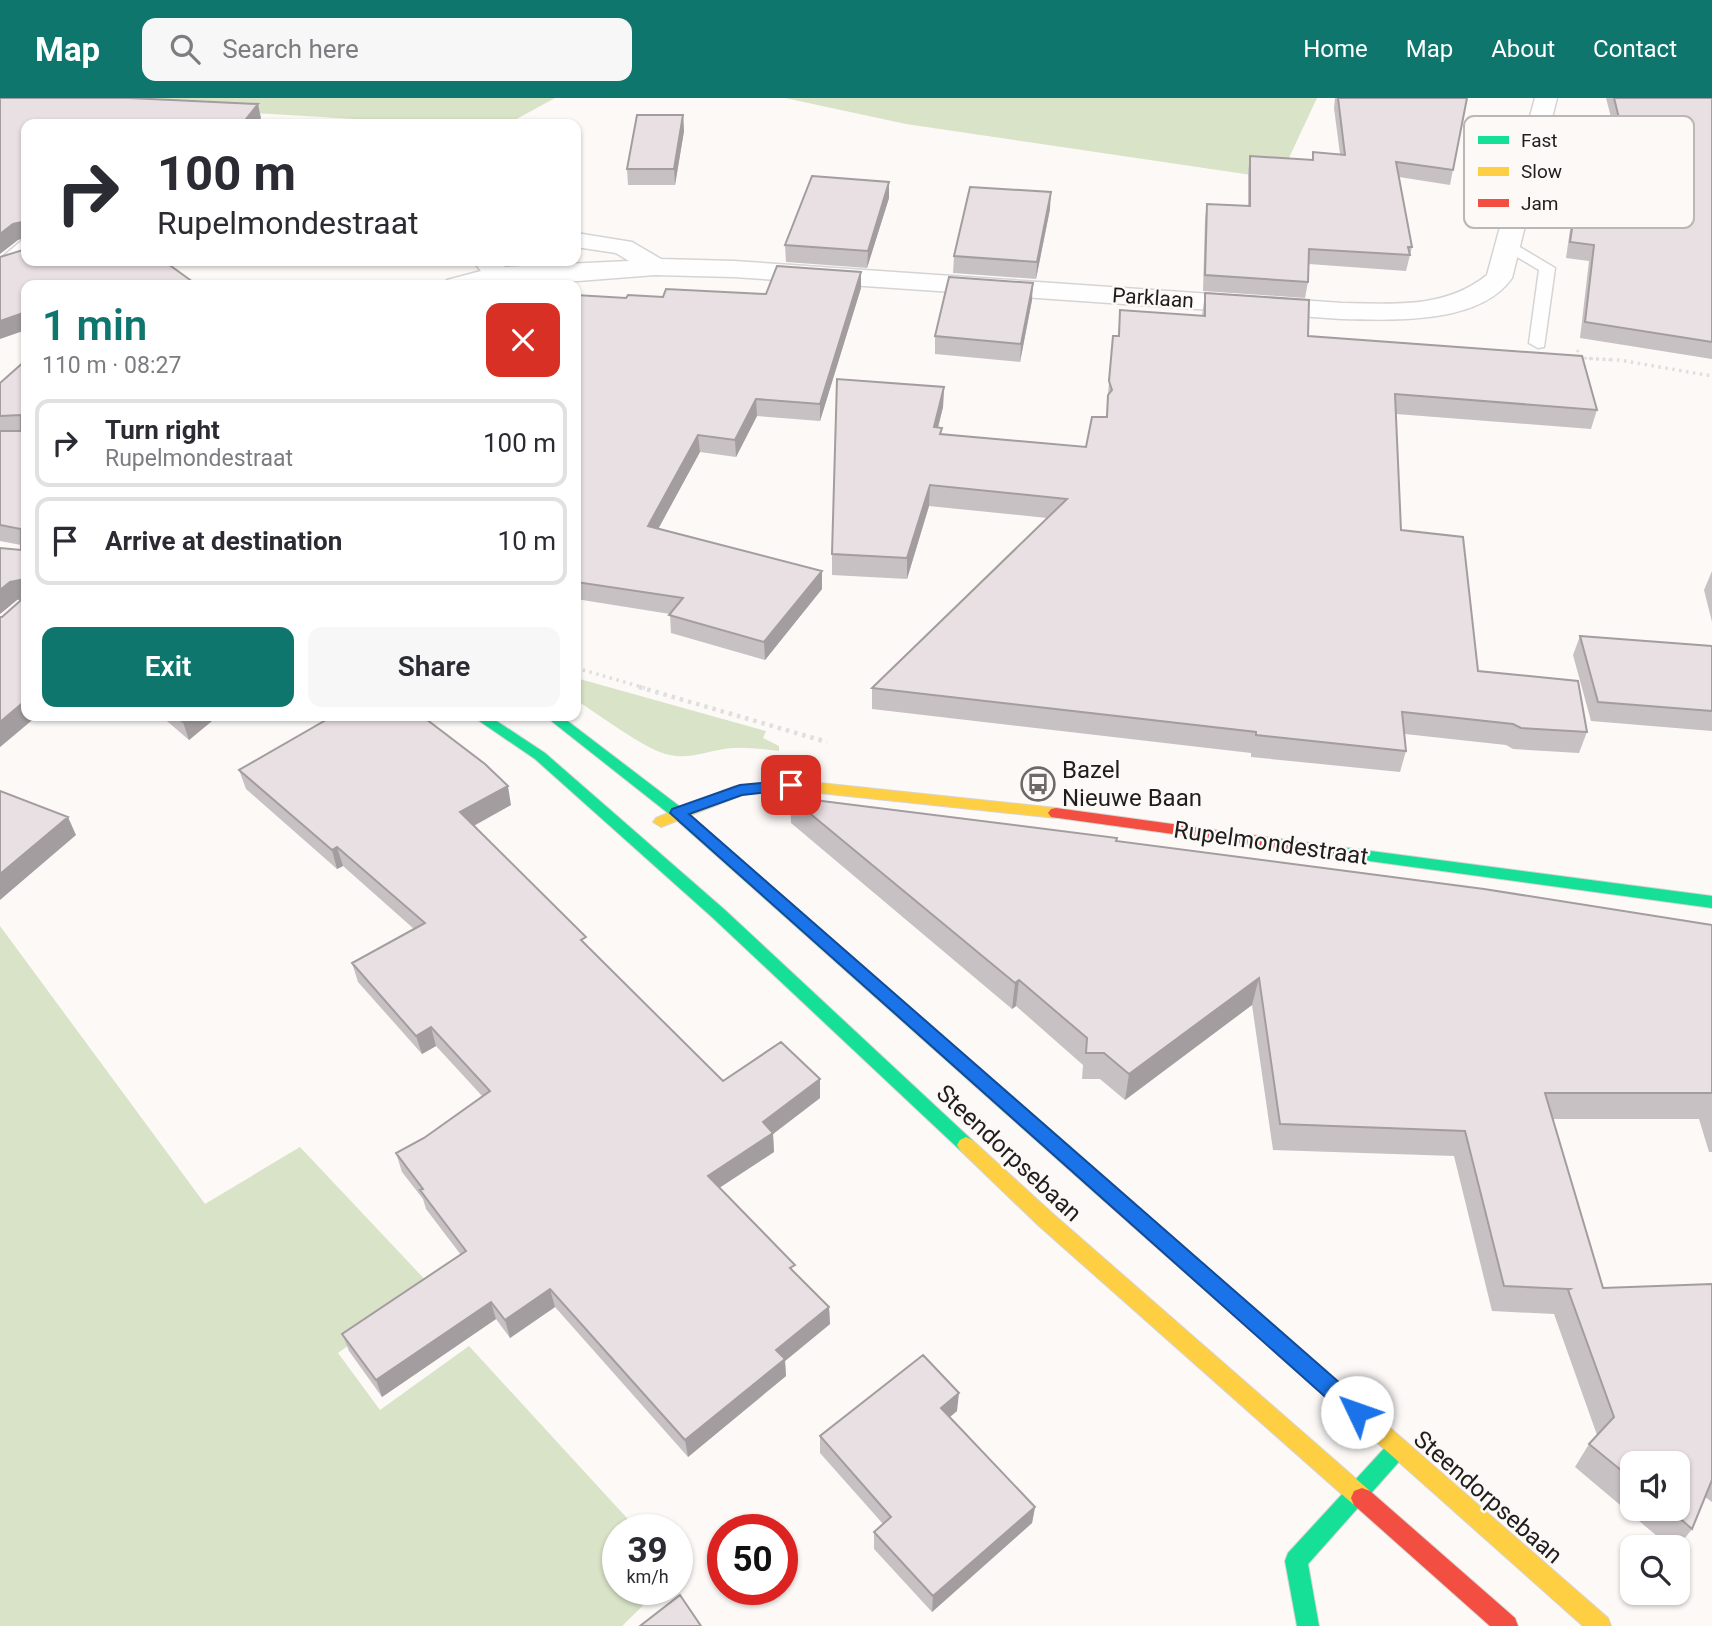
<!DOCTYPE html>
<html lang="en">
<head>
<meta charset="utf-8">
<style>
  :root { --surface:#fff; --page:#f7f7f7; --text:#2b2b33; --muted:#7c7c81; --line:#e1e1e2; --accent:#0f766e }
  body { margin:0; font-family:Roboto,sans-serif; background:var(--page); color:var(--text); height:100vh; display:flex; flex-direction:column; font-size:26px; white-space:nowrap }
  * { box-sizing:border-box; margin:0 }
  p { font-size:23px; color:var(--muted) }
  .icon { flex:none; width:38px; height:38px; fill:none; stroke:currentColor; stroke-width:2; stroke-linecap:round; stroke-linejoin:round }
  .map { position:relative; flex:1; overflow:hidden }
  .drawer { position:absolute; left:21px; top:182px; width:560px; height:441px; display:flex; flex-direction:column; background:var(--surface); border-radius:14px; box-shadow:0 2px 5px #0004 }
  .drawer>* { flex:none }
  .guide { position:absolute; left:21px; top:21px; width:560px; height:147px; border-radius:14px; box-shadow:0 2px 5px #0004; background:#fff; color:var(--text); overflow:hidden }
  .fabs { position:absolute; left:1620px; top:1353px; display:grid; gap:14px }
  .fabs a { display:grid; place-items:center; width:70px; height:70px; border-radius:14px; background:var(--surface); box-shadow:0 2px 5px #0004; font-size:35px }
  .speed { position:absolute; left:602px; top:1416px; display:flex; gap:14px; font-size:35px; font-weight:700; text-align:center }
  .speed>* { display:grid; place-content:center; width:91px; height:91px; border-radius:50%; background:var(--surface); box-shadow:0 2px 5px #0004; line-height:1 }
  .speed small { font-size:18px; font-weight:400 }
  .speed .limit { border:10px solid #d22; background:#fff; color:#111 }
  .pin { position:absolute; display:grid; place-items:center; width:60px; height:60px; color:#fff; margin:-30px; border-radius:14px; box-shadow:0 4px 10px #0006 }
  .me { position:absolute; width:77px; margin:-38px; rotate:312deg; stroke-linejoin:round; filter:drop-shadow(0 0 5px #0008) }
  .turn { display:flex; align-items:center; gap:24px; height:147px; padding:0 21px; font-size:32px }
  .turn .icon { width:91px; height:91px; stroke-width:2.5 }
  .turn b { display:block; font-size:49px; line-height:60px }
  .round { display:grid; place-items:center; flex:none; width:74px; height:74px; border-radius:14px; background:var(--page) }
  .headline { display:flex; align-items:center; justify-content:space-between; height:119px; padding:0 21px }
  h1 { font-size:42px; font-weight:600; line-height:52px; color:var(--accent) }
  .action { display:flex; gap:14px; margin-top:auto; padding:14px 21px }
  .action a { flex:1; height:80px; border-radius:14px; background:var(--accent); color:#fff; font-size:28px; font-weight:600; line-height:80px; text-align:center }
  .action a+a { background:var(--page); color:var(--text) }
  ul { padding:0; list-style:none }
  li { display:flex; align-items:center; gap:21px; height:88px; margin:0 14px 10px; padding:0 7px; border:4px solid var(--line); border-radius:14px }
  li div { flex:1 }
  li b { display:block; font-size:26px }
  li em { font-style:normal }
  header { display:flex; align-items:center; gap:42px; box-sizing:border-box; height:98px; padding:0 35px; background:var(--accent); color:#fff }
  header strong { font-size:33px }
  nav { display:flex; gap:38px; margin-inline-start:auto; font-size:24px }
  .search { width:490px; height:63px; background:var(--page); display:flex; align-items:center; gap:18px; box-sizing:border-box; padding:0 24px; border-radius:14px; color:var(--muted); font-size:26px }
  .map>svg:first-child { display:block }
  .green { fill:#d9e3c7 }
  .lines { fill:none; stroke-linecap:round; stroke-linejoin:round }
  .lane-casing { stroke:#d6d4d3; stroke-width:3 }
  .street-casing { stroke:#d6d4d3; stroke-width:3 }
  .fast-casing { stroke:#d6d4d3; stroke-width:2 }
  .slow-casing { stroke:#d6d4d3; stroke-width:2 }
  .jam-casing { stroke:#d6d4d3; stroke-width:2 }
  .path-far2 { stroke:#dfdfde; stroke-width:2.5; stroke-dasharray:2.5 3.5; stroke-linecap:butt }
  .path-far1 { stroke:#dfdfde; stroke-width:3.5; stroke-dasharray:2.5 4.5; stroke-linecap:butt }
  .path { stroke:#dfdfde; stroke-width:4.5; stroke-dasharray:3.5 5; stroke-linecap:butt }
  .lane { fill:#fffefe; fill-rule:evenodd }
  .street { fill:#fffefe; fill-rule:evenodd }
  .fast { fill:#16e098; fill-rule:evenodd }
  .slow { fill:#ffcf43; fill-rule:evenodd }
  .jam { fill:#f24e42; fill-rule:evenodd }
  .wall { fill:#c8c1c3; fill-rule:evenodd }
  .shaded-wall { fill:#a39d9f }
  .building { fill:#e9e0e3; stroke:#a39d9f; stroke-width:2 }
  .route { fill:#1a73e8; stroke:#114b97; stroke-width:2 }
  .labels { text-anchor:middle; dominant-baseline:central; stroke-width:5; stroke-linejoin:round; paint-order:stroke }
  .far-street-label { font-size:21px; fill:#1f1d1d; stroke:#fdf9f6 }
  .poi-label { font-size:24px; fill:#1f1d1d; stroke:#fdf9f6; text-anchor:start }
  .street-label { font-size:24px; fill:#1f1d1d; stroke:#fdf9f6 }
  .key { fill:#fdf9f6; stroke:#bab7b5; stroke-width:2 }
  .key-label { font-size:19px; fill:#1f1d1d }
</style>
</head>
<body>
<header>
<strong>Map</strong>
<div class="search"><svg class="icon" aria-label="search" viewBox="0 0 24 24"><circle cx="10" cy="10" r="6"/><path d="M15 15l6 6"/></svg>Search here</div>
<nav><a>Home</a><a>Map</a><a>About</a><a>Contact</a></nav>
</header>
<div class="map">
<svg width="1712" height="1528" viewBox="0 0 1712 1528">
  <rect width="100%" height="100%" fill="#fcf9f7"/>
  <path class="green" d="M0,0H555L511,24L440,26Z
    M785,0H1317L1279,81L906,26Z
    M576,580L766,633L763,640L779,648V653C760,651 742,648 724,651C706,654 688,661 670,657C648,654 597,615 576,602Z
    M0,828L205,1106L300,1049L431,1188L338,1255L380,1312L469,1248L637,1431L618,1432V1491H660L622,1528H0Z"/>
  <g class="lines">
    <defs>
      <path id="lane" d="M26,142V155L9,170L0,171V161L20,144Z
        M1508,142L1555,170L1544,249L1538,250L1529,245L1539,172L1502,150L1500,147L1502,144Z"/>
      <path id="street" d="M1535,0H1557L1512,180C1479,227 1393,222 1342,221L734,179L655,177L565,184L443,187L447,182L481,173L473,163H499L505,169L629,163L616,155L576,149V135L632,144L661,161L734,163L1342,205C1393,206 1445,211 1487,177Z"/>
      <path id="fast" d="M472,618H489L545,655L725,812L972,1042L975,1047L972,1052L966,1055L960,1052L713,820L535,661Z
        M545,618H561L683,711L1116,1089L1118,1095L1116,1101L1109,1103L1102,1101L673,719Z
        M1295,743L1712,798V810L1289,752L1287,748Z
        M1398,1340L1405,1343L1408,1350L1405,1357L1308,1466L1319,1528H1297L1285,1463L1288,1455L1391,1343Z"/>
      <path id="slow" d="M791,682L1056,710L1064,715L1056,720L791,692L742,697L661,729L653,724L656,720L735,688Z
        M966,1039L972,1042L1052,1115L1370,1393L1373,1400L1370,1407L1362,1410L1354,1407L1038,1127L960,1052L957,1047L960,1042Z
        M1279,1236L1286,1239L1608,1520L1611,1528H1583L1272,1251L1269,1245L1272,1239Z"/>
      <path id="jam" d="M1056,710L1295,743L1303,748L1295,753L1051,719L1048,715L1051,711Z
        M1109,1087L1116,1089L1286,1239L1289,1245L1286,1251L1279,1254L1272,1251L1102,1101L1100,1095L1102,1089Z
        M1362,1390L1370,1393L1515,1520L1518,1528H1490L1354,1407L1351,1400L1354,1393Z"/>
    </defs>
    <use href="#lane" class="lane-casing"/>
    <use href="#street" class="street-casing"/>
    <use href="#fast" class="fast-casing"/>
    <use href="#slow" class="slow-casing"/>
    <use href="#jam" class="jam-casing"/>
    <path class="path-far2" d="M1577,252L1582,260L1611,262"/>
    <path class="path-far1" d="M1582,260L1619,262L1712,278
      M576,570L645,590"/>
    <path class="path" d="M639,589L827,644"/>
    <use href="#lane" class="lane"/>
    <use href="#street" class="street"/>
    <use href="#fast" class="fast"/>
    <use href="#slow" class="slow"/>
    <use href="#jam" class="jam"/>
  </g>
  <path class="wall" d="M1335,0H1467L1450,87L1399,79L1412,149L1406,173L1309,166L1308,184L1305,200L1203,193L1205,121L1207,106L1248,108V73L1250,58L1312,62L1313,54L1340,56L1334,10Z
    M1606,0H1712V261L1580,240L1589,163L1566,160L1584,34L1588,19L1612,23Z
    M683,17L684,33L675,87H628L627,71Z
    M889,84V100L867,170L786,164L785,147Z
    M1050,111L1036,181L953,175L954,158Z
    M861,174V190L820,323L757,318L736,359L700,354L658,431L822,473V491L765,562L671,535L670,516L576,501V197L626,200L766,196Z
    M1205,195L1308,238L1597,312L1591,331L1396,316L1401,432L1478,573L1587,634L1579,655L1513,651L1506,647L1405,636L1406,653L1400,674L1251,659V655L872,611V590L1047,420L929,408L907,481L832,477V456L944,289L943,309L938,330H942L941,336L1086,349L1106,319L1113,238H1118L1120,212L1202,218Z
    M1032,202L1020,264L935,256V238Z
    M26,262V618H37L0,649L2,519L20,503V501L17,502L0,516V450L21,452V447L0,443V285Z
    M1712,473V524L1704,492Z
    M1580,538L1712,548V633L1591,623L1573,557Z
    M161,618H218L189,642Z
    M239,672L511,707L474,728L587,848L723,983L820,981V1000L773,1036L774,1054L719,1090L796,1176L829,1209L830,1226L785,1263L786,1278L688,1359L555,1209L510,1240L496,1221L382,1299L349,1253L342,1236L461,1157L426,1111L423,1101L402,1074L396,1055L424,1040L483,999L436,948L422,956L358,884L352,865L414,831L343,768L337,771L246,691Z
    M790,699L1116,743L1712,827V1054H1709L1699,1021H1553L1603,1190L1712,1186V1404L1705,1399L1692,1431L1678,1449H1670L1575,1369L1589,1346L1597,1337L1554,1216L1492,1213L1454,1058L1273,1052L1252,907L1125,1002L1100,981H1082L1083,967L1016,908L1012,911L791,725ZM1633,1365L1678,1410H1633Z
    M957,1313L950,1319L1035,1409L1032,1425L932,1514L874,1451V1434L883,1426L820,1355V1338Z"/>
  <path class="shaded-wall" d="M258,6L261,20L257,26H242Z
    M683,17L684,33L675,87L674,71Z
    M889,84V100L867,170L868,153Z
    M1051,94L1050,111L1036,181L1037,164Z
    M22,124L26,140L18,142L0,156V136L13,126Z
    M861,174V190L820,323V306Z
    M1033,185L1032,202L1020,264L1021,246Z
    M26,214V232L0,241V223Z
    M944,289L943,309L933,349L934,329Z
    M756,301L757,318L736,359L735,342Z
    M698,337L700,354L650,446L648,428Z
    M930,387L929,408L907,481V460Z
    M822,473V491L765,562L764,544Z
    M20,482L26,500L17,502L0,516V492L10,484Z
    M26,602V618H37L0,649V624Z
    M190,618H218L189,642L183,624Z
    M508,688L511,707L464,733L460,714Z
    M68,719L76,737L0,802V776Z
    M337,749L343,768L337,771L332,752Z
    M1259,880L1252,907L1125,1002L1129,976Z
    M1019,882L1016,908L1012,911L1015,885Z
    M431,929L436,948L422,956L416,938Z
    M820,981V1000L773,1036L774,1054L710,1096L708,1078L763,1024Z
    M550,1191L555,1209L510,1240L505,1222Z
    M491,1204L496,1221L382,1299L376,1282Z
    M829,1209L830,1226L785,1263L786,1278L688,1359L685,1342L776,1252Z
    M959,1295L957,1313L940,1327L941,1310Z
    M1035,1409L1032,1425L932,1514L933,1498Z"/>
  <path class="building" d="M0,0H129L258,6L242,26H26V145H23L22,124L13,126L0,136Z
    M1338,0H1467L1453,72L1396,64L1412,149H1408L1410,157L1309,151L1308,184L1205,177L1207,106L1250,108V58L1313,62V54L1345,57Z
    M1614,0H1712V244L1585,224L1594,147L1570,144L1588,19L1620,24Z
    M637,17H683L674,71H627Z
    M812,78L889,84L868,153L785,147Z
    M970,89L1051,94L1037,164L954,158Z
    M26,151V163H164L197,187H108L110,186L106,187H26V214L0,223V159Z
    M777,168L861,174L820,306L756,301L735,342L698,337L648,428L822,473L764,544L669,517L683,500L576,484V197L626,200L628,197L663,199L666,191L766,196Z
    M949,179L1033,185L1021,246L935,238Z
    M1205,195L1309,202L1308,238L1582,258L1597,312L1395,296L1401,432L1463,439L1478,573L1578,583L1587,634L1521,630L1513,626L1402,614L1406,653L1256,637V634L872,590L1067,401L930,387L907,460L832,456L837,281L944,289L934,329L942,330L940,336L1086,349L1092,319H1107L1108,297L1112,292L1109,283L1113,238H1119L1120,212L1205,218Z
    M26,262V602L0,624V519H2L20,503V482L10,484L0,492V450L21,452V431L0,427V333H21V317L0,318V285Z
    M1580,538L1712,548V613L1598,604Z
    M175,618H190L183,624Z
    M333,618H422L485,666L508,688L460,714L586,839L581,842L723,983L781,944L820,981L763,1024L773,1035L708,1078L795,1167L790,1170L829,1209L776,1252L785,1261L685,1342L550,1191L505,1222L491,1204L376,1282L342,1236L466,1153L420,1092L423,1091L396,1055L424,1040L490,993L431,929L416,938L352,865L425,825L337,749L332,752L239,672Z
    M0,693L68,719L0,776Z
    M790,699L1117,740L1116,743L1484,791L1712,827V995H1545L1603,1190L1712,1186V1382L1692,1431L1668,1410H1678V1365H1633V1382L1589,1346L1614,1319L1568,1192L1570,1191L1504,1188L1465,1033L1280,1026L1259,880L1129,976L1104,955H1086L1087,940L1019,882L1015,885Z
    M923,1257L959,1295L941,1310L1035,1409L933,1498L874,1434L891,1419L820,1338Z
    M680,1497L701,1528H640Z"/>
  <path class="route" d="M791,682L796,683L798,687L796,691L742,697L689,716L1365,1307L1368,1314L1365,1321L1357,1324L1350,1321L670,715L672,711L740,687Z"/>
  <defs>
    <symbol id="bus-ring" viewBox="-11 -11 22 22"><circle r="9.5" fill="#fdf9f6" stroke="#6c6a69" stroke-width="1.5"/><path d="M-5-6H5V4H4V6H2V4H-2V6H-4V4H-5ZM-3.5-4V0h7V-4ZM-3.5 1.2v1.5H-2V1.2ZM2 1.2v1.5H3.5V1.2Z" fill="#6c6a69"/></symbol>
  </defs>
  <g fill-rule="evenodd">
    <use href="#bus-ring" x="1019" y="667" width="38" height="38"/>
  </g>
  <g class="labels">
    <g class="far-street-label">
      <text transform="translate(1153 200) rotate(4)">Parklaan</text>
    </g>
    <g class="poi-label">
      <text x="1062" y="672">Bazel<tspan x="1062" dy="28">Nieuwe Baan</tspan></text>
    </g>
    <g class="street-label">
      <text transform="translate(1271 745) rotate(8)">Rupelmondestraat</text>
      <text transform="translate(1009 1055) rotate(43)">Steendorpsebaan</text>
      <text transform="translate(1488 1399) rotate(41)">Steendorpsebaan</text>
    </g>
  </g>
  <rect x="1464" y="18" width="230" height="112" rx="10" class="key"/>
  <rect x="1478" y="38" width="31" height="8" fill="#16e098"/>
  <rect x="1478" y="69" width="31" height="9" fill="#ffcf43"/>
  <rect x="1478" y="101" width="31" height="8" fill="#f24e42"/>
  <g class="key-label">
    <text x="1521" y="49">Fast</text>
    <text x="1521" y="80">Slow</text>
    <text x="1521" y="112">Jam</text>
  </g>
</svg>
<div class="fabs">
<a><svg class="icon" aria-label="sound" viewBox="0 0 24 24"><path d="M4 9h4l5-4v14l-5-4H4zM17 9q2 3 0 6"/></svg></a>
<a><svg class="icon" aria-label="search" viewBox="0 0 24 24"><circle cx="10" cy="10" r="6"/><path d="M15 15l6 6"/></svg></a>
</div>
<div class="speed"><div>39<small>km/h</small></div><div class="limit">50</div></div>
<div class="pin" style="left:791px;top:687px;background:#d93025"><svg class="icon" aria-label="arrive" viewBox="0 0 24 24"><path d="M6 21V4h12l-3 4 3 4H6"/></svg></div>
<svg class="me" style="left:1357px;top:1314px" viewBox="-20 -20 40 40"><circle r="19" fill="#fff"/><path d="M0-13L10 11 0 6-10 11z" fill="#1a73e8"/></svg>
<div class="guide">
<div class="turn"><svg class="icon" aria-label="right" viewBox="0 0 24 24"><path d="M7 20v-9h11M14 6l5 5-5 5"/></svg><div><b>100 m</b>Rupelmondestraat</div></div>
</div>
<section class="drawer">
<div class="headline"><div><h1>1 min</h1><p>110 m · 08:27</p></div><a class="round" style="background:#d93025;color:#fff"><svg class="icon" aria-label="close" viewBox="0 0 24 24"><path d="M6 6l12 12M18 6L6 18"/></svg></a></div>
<ul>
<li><svg class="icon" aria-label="right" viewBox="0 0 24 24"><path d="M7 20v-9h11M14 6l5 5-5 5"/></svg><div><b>Turn right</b><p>Rupelmondestraat</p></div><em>100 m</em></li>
<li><svg class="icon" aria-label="arrive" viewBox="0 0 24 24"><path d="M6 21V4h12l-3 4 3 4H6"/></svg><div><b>Arrive at destination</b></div><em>10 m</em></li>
</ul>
<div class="action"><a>Exit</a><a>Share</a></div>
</section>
</div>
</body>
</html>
